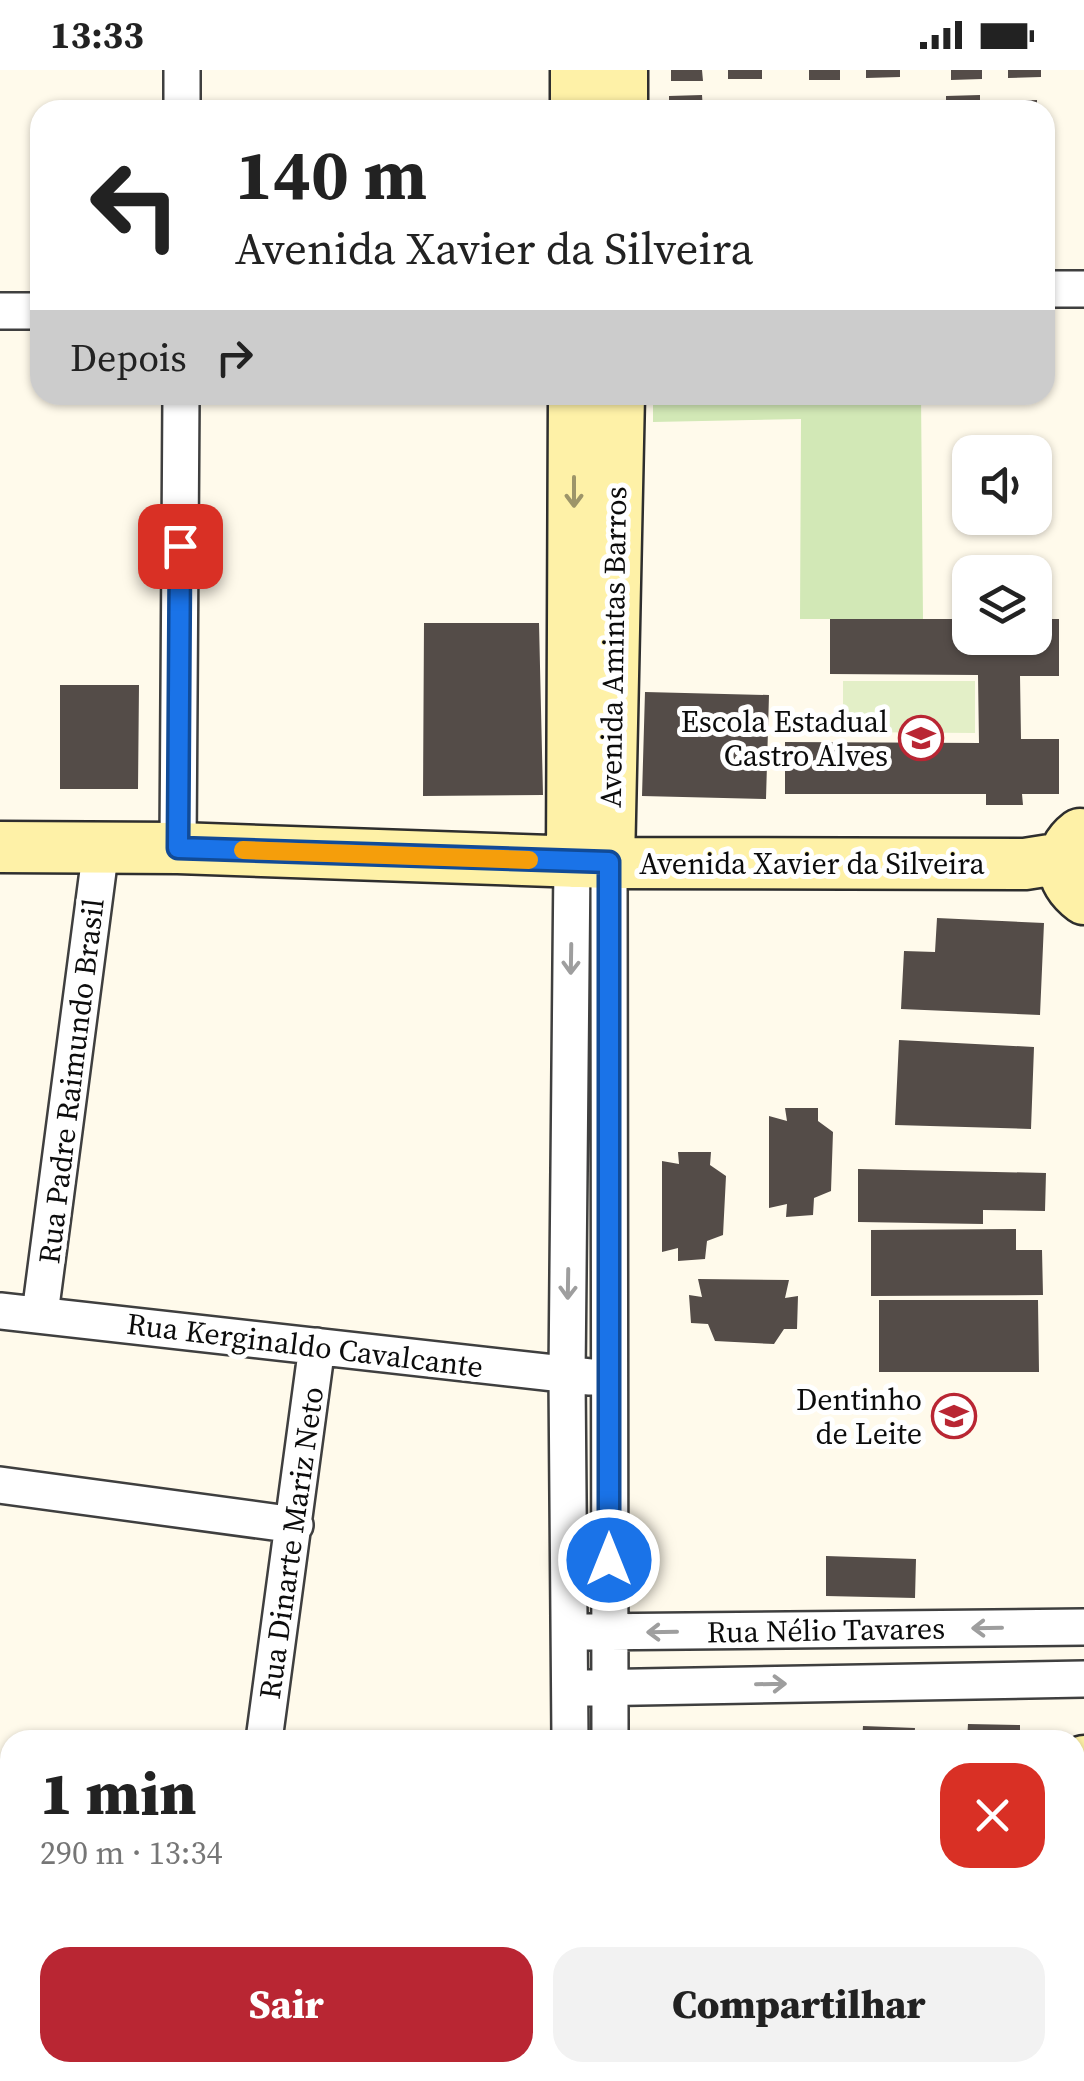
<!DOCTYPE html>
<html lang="pt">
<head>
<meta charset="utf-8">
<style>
  :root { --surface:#fff; --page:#f2f2f2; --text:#222; --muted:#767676; --accent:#b92633 }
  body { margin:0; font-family:"Source Serif 4",serif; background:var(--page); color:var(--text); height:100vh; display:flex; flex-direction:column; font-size:38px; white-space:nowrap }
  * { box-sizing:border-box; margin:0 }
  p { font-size:32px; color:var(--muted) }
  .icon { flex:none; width:55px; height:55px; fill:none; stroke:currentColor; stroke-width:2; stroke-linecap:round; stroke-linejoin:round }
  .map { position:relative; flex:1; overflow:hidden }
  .side { position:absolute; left:0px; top:1660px; width:1085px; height:352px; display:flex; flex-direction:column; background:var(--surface); border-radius:30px 30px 0 0; box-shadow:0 2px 8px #0004 }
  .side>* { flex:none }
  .banner { position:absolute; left:30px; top:30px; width:1025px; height:305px; border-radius:30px; box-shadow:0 2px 8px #0004; background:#fff; color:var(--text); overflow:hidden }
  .tools { position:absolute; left:952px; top:365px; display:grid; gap:20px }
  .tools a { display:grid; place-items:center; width:100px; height:100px; border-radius:20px; background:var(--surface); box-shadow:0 2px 8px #0004; font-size:50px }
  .pin { position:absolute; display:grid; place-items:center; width:85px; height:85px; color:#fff; margin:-42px; border-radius:20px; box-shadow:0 5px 15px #0006 }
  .me { position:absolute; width:110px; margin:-55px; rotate:0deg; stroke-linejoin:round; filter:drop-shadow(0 0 8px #0008) }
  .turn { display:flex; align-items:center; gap:35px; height:210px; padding:0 40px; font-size:45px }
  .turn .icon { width:130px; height:130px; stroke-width:2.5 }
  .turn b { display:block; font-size:70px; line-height:85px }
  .then { display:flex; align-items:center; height:95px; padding:0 40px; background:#0003; gap:20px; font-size:38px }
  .round { display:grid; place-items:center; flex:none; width:105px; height:105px; border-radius:30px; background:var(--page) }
  .headline { display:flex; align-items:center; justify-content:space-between; height:170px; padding:0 40px }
  h1 { font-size:60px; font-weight:800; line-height:75px }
  .cta { display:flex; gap:20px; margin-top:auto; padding:20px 40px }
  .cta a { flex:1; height:115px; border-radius:30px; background:var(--accent); color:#fff; font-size:40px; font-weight:800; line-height:115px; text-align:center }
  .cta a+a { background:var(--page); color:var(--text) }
  .status { display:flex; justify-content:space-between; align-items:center; height:70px; padding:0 50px; background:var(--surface); direction:ltr }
  .status svg { height:28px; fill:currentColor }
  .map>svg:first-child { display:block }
  .green { fill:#d2e8b6 }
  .pitch { fill:#e3efc7 }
  .building { fill:#544c48 }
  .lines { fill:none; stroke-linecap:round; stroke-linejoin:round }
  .street-casing { stroke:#3f3f3f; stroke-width:40 }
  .secondary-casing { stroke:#2e2e2e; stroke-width:55 }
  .street { stroke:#fff; stroke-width:35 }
  .secondary { stroke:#fef1a7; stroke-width:50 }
  .oneway { stroke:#9d9569 }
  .oneway2 { stroke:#9e9e9e }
  .route-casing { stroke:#114b97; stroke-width:25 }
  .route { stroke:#1a73e8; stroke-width:18 }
  .slow { stroke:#f59e0b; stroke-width:18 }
  .labels { text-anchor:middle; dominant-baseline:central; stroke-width:10; stroke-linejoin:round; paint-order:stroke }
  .street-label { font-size:30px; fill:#0c0c0c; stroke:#fff }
  .poi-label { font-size:30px; fill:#0c0c0c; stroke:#fff; text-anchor:end }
</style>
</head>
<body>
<div class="status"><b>13:33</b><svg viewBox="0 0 49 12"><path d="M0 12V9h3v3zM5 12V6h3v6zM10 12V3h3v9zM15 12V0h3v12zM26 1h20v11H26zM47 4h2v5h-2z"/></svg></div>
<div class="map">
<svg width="1084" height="2011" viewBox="0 0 1084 2011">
  <rect width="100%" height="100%" fill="#fffaeb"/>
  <path class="green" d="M653,325H921L923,549H800L801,349L653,352Z"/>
  <path class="pitch" d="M843,611H975V663L843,662Z"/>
  <path class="building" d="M671,0H702L703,11H671Z
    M728,0H762V9H728Z
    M809,0H840V10H809Z
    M866,0H900V7L866,8Z
    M951,0H982V9L951,10Z
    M1008,0H1041V7L1008,8Z
    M702,25L703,40H669V26Z
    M980,25V40H946V26Z
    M727,30H759L760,40H728Z
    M841,30V40H807V31Z
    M1037,30V40H1005V31Z
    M830,549H970V568H1035V549H1059V606H1020L1021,669H1059V724H1022L1023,735H986V724H785V672L979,673L978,605L830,604Z
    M424,553H539L543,725L423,726Z
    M60,615H139L138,719H60Z
    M645,622L769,625L766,729L642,726Z
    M937,848L1044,853L1040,945L901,939L904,881L935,882Z
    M899,970L1034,977L1031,1059L895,1055Z
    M785,1038H818V1051L833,1062L831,1121L814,1128L813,1145L786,1147L787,1134L769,1138V1046L787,1051Z
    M678,1082H711L710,1095L726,1106L723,1165L707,1171L705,1189L678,1191V1178L662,1182V1091L679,1094Z
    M858,1099L1046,1103L1045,1141L983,1140V1154L858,1152Z
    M1016,1159V1180H1042L1043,1225L871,1226V1160Z
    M698,1209L789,1210L785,1228L798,1226L797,1259H784L774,1274L715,1271L708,1254L691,1253L689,1225L702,1227Z
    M879,1230H1038L1039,1302H879Z
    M826,1486L916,1489L915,1528L826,1526Z
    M968,1654L1020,1655V1670H967Z
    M863,1656L915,1658L914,1670H862Z"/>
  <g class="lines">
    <defs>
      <path id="street" d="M182,40V0
        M1045,219H1084
        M0,241H40
        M178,778L181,325
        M609,793L610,1670
        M0,1241L590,1307
        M40,1244L101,778
        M0,1415L295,1455
        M585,1562L1084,1557
        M585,1618L1084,1609
        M264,1670L317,1276
        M570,1670L567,1306L572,792
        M0,1742L10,1745
        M580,2002L581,2011
        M217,2011L218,2002
        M614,2011V2002"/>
      <path id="secondary" d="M576,40V0
        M622,40V0
        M1080,764C1055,783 1060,811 1084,829
        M0,777L178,778L609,793L1025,794L1063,788
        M572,792L574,325
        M609,793L619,325
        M1077,2011L1084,1691"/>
    </defs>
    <use href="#street" class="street-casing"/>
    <use href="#secondary" class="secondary-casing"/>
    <use href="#street" class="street"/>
    <use href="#secondary" class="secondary"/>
  </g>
  <defs><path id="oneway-shaft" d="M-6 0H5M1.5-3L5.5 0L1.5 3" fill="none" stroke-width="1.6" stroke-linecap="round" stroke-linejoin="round" transform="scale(2.5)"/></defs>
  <use class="oneway" href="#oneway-shaft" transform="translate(574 422) rotate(90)"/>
  <g class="oneway2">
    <use href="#oneway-shaft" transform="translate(571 889) rotate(91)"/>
    <use href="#oneway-shaft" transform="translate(568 1214) rotate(91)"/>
    <use href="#oneway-shaft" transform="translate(987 1558) rotate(179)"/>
    <use href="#oneway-shaft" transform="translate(662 1562) rotate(179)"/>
    <use href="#oneway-shaft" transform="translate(771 1614) rotate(-1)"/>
  </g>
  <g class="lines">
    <defs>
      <path id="route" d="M180,476L178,778L609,792V1490"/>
    </defs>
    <use href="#route" class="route-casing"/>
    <use href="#route" class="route"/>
    <path class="slow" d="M243,780L529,790"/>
  </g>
  <defs>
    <symbol id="school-ring" viewBox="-11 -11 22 22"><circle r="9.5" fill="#fff" stroke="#b92633" stroke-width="1.5"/><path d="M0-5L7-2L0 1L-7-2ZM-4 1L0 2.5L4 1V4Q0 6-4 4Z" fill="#b92633"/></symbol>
  </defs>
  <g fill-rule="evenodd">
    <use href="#school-ring" x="896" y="643" width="50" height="50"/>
    <use href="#school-ring" x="929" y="1321" width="50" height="50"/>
  </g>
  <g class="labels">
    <g class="street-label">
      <text transform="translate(613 577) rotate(-89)">Avenida Amintas Barros</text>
      <text x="812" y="793">Avenida Xavier da Silveira</text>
      <text transform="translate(71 1011) rotate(-83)">Rua Padre Raimundo Brasil</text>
      <text transform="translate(305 1275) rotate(7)">Rua Kerginaldo Cavalcante</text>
      <text transform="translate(291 1473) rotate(-82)">Rua Dinarte Mariz Neto</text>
      <text transform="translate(826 1560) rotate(-1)">Rua Nélio Tavares</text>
    </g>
    <g class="poi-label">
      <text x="888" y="651">Escola Estadual<tspan x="888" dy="34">Castro Alves</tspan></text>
      <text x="922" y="1329">Dentinho<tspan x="922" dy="34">de Leite</tspan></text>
    </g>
  </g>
</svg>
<div class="tools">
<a><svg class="icon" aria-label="sound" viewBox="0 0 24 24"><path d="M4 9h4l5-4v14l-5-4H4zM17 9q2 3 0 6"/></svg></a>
<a><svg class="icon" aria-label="layers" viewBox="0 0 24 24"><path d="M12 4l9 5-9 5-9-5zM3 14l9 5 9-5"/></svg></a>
</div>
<div class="pin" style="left:180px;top:476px;background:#d93025"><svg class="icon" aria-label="arrive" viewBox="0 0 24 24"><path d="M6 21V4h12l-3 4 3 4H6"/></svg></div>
<svg class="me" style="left:609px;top:1490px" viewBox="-20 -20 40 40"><circle r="17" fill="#1a73e8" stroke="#fff" stroke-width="3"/><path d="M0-11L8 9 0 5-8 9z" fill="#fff"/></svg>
<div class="banner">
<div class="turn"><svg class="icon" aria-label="left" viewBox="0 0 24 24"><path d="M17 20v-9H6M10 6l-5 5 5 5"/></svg><div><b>140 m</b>Avenida Xavier da Silveira</div></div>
<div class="then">Depois<svg class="icon" aria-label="right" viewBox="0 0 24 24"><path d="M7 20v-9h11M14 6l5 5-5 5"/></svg></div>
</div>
<section class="side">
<div class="headline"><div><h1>1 min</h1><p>290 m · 13:34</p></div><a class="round" style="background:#d93025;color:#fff"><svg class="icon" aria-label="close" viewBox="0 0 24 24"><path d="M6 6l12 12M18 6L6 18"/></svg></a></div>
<div class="cta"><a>Sair</a><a>Compartilhar</a></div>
</section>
</div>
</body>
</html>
